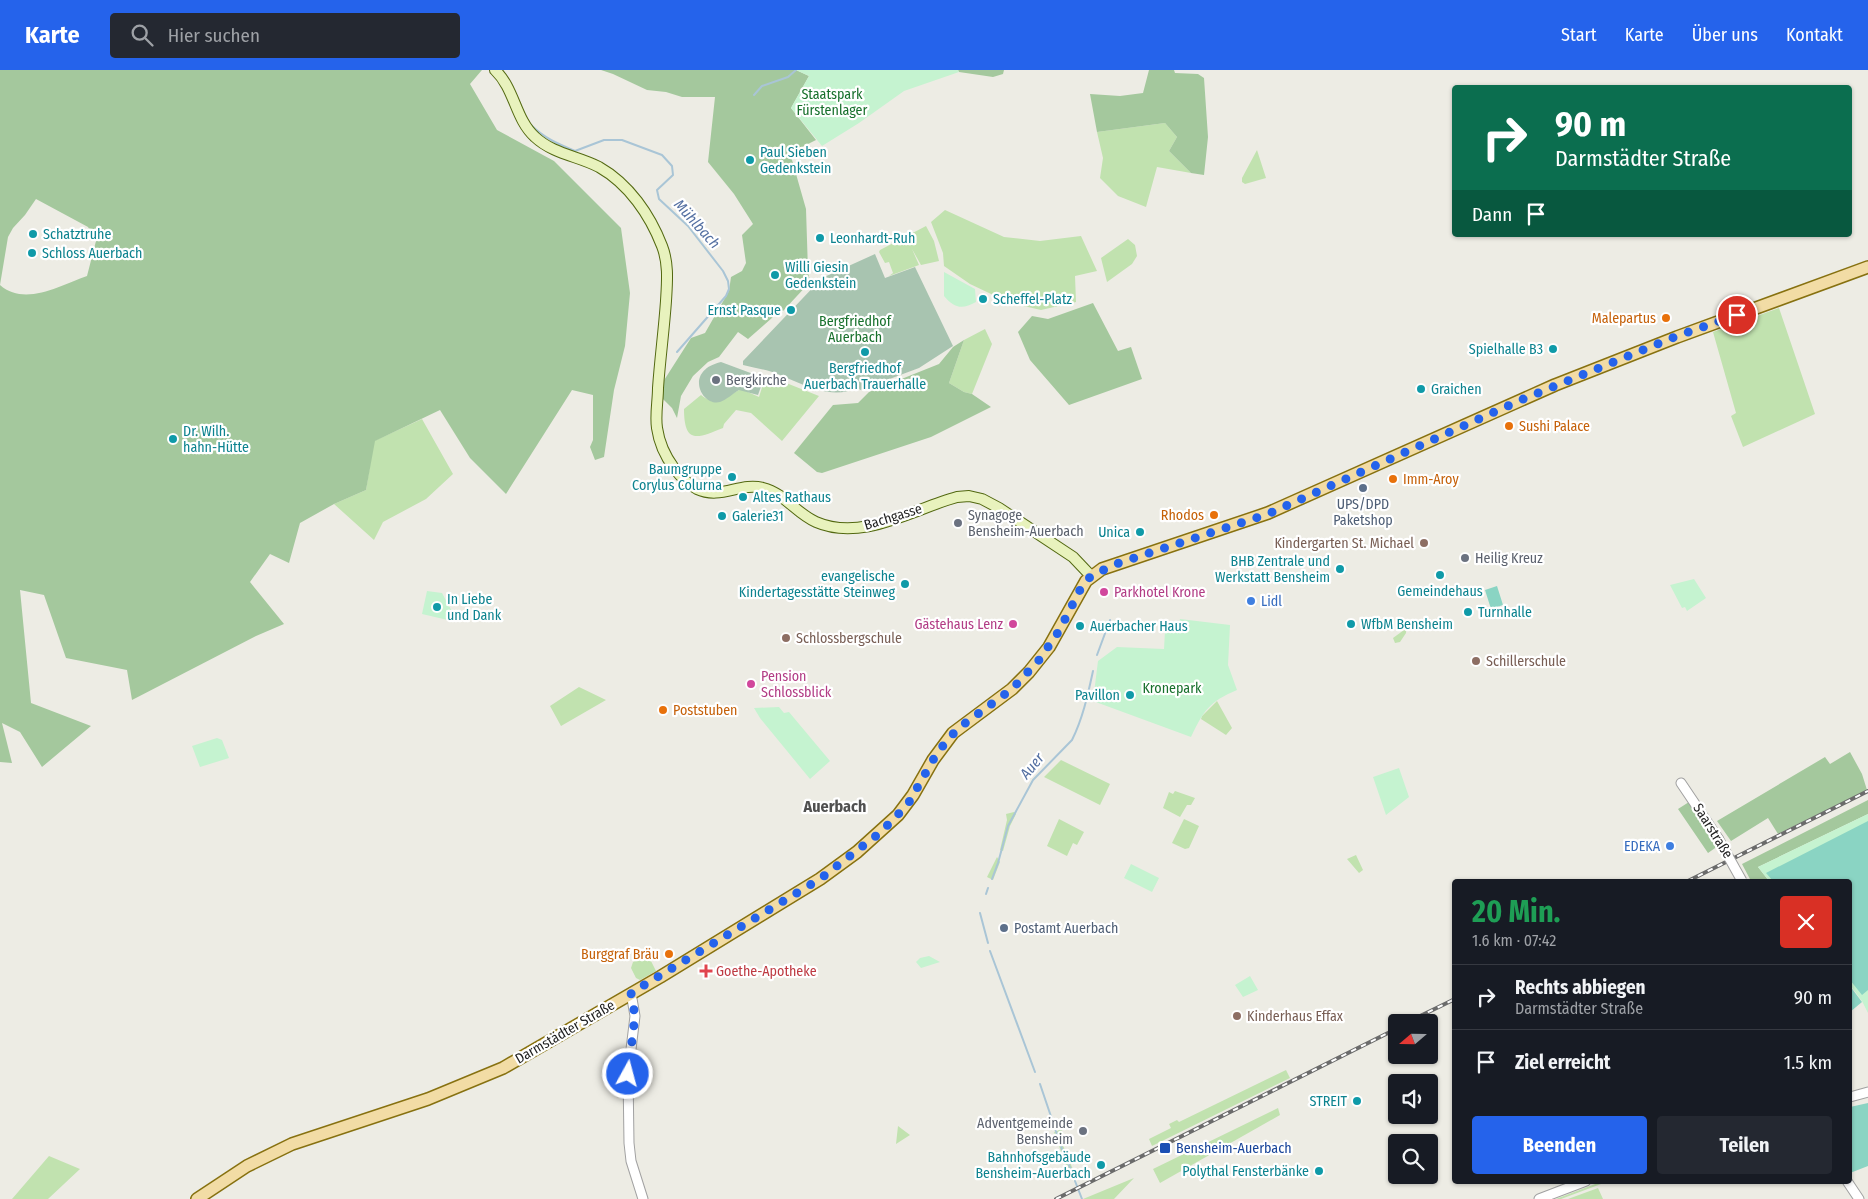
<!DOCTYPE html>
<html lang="de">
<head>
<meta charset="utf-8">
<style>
  :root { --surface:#171b24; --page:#242831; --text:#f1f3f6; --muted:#9ea1a6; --line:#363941; --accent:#2563eb }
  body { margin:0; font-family:"Fira Sans Condensed",sans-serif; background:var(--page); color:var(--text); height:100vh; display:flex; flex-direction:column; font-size:19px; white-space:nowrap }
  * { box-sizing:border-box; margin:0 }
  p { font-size:16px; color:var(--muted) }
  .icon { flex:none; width:28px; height:28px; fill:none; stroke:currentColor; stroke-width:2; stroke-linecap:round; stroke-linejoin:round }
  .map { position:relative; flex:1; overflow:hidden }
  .sheet { position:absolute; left:1452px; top:809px; width:400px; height:305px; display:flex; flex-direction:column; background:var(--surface); border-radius:5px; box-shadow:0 1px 4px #0004 }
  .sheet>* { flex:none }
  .banner { position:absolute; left:1452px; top:15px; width:400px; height:152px; border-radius:5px; box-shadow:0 1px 4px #0004; background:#0b6e4f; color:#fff; overflow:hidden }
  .needle { width:32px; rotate:250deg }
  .fabs { position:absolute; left:1388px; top:944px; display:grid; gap:10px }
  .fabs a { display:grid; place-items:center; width:50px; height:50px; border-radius:5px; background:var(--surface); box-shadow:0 1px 4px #0004; font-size:25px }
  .pin { position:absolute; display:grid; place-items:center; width:42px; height:42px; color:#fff; margin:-21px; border:2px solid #fff; border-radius:50%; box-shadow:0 1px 5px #0007 }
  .me { position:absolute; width:55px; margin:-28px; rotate:7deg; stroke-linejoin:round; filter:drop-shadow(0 0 4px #0008) }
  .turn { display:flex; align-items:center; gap:18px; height:105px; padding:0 20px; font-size:22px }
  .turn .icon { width:65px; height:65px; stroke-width:2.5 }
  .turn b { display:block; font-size:35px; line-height:42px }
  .then { display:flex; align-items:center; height:48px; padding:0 20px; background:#0003; gap:10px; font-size:19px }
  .round { display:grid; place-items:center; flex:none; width:52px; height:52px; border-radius:5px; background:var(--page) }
  .summary { display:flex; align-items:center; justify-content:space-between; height:85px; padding:0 20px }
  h1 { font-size:30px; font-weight:700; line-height:38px; color:#1e9e55 }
  .primary-button { display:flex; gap:10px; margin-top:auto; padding:10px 20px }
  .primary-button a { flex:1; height:58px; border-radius:5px; background:var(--accent); color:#fff; font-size:20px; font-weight:700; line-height:58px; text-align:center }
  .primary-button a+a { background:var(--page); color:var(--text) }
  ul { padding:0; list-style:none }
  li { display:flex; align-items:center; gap:15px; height:65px; padding:0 20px; border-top:1px solid var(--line) }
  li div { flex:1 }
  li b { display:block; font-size:19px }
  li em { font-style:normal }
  header { display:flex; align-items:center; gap:30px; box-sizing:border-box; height:70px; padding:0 25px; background:var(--accent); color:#fff }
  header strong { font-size:24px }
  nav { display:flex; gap:28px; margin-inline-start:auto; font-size:18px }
  .search { width:350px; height:45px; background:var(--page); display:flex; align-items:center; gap:12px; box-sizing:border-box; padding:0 18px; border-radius:5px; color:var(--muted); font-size:19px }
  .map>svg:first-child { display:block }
  .grass { fill:#c1e2af }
  .forest { fill:#a4c89d; fill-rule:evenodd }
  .cemetery { fill:#a8c4b0 }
  .park { fill:#c5f3d0 }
  .pitch { fill:#8ad4c3 }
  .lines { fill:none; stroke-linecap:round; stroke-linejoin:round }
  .stream { stroke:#a9c5d6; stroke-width:2 }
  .tertiary-casing { stroke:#a1a1a1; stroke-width:11 }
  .secondary-casing { stroke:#526810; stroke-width:12 }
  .primary-casing { stroke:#877110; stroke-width:14 }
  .tertiary { stroke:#fff; stroke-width:9 }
  .secondary { stroke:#e8f2bd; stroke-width:10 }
  .primary { stroke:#f2dca5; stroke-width:11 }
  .rail-casing { stroke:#6b6b6b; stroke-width:4 }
  .rail { stroke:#fff; stroke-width:2; stroke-dasharray:5.5; stroke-linecap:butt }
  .tertiary-bridge-casing { stroke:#a1a1a1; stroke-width:11; stroke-linecap:butt }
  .tertiary-bridge { stroke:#fff; stroke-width:9 }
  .route { stroke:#2563eb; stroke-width:9; stroke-dasharray:0 16.2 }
  .culture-dot { fill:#0f9aa8; stroke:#fff; stroke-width:2 }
  .food-dot { fill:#e8710a; stroke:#fff; stroke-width:2 }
  .worship-dot { fill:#6b7280; stroke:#fff; stroke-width:2 }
  .service-dot { fill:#5c6f8a; stroke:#fff; stroke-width:2 }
  .education-dot { fill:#8d6e63; stroke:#fff; stroke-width:2 }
  .hotel-dot { fill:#d1479c; stroke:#fff; stroke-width:2 }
  .shop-dot { fill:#3f7fe0; stroke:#fff; stroke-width:2 }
  .health-dot { fill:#e0444e; stroke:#fff; stroke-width:2 }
  .transit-dot { fill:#1a4fb4; stroke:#fff; stroke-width:2 }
  .labels { text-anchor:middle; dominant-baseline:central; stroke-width:4.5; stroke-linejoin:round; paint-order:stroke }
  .park-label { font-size:14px; fill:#17702c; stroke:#fff }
  .culture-label { font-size:14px; fill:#0d838f; stroke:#fff; text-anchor:start }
  .food-label { font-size:14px; fill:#c56008; stroke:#fff; text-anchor:end }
  .worship-label { font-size:14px; fill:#5b616d; stroke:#fff; text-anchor:start }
  .service-label { font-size:14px; fill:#4e5e75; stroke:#fff }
  .street-label { font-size:14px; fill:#1d1d1d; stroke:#fff }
  .education-label { font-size:14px; fill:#785e54; stroke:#fff; text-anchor:start }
  .hotel-label { font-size:14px; fill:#b23c85; stroke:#fff; text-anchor:start }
  .shop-label { font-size:14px; fill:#366cbe; stroke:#fff; text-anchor:start }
  .health-label { font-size:14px; fill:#be3a42; stroke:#fff; text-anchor:start }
  .transit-label { font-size:14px; fill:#164399; stroke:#fff; text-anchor:start }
  .water-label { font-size:15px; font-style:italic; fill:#5470a2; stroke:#fff }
  .quarter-label { font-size:16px; font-weight:bold; fill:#505050; stroke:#fff }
</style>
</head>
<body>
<header>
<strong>Karte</strong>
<div class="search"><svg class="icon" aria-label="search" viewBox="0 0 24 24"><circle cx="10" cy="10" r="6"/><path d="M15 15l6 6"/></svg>Hier suchen</div>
<nav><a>Start</a><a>Karte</a><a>Über uns</a><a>Kontakt</a></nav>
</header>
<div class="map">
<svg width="1868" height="1129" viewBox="0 0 1868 1129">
  <rect width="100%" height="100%" fill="#edece4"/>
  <path class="grass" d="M1165,53L1177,67L1169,81L1191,103L1157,97L1146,137L1118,126L1100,108L1103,88L1097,62Z
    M1257,80L1266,108L1245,114L1242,112V108Z
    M945,140L1004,167L1040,171L1081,166L1097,201L1075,206L1076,232L1041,240L1010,233L970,214L944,196L943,183L931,152Z
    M926,156L934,171L939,191L921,195L912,179L919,195L889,206L893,203L889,192L885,193L879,182L880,180Z
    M1128,169L1135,175L1137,186L1132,194L1107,212L1101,188Z
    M1779,238L1815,344L1743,377L1731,346L1736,343L1713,262Z
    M985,259L992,274L972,324L964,322L949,313L964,270Z
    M766,305L819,326L782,371L751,343L736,340L724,354L723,358C698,368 684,375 684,339L701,325C717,338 725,327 741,319L759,327Z
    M422,349L453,404L426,429L383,452L374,470L334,434L366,420L374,371Z
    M1404,560L1406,561V563L1400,572L1395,573L1393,568Z
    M579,617L606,630L561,656L550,636Z
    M1217,631L1232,658L1226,665L1201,649L1202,646Z
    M1061,690L1110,714L1100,735L1044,707Z
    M1175,721L1195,728L1191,735H1187L1180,747L1163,738L1169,722L1173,724Z
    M1014,742L1016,744L1010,756L1003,781L1000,780L1007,750L1006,744Z
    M1059,749L1084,762L1077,775L1073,773L1067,786L1047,776Z
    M1184,749L1199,756L1189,778L1185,779L1172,773Z
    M1356,785L1363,800L1359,803L1347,789Z
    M997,787L1000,792L993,810L987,807Z
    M647,883L656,901L640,910L636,908L631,898L633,892Z
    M1286,1000L1290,1008L1152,1076L1149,1069L1171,1058L1169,1054L1177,1050L1179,1052Z
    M1278,1038L1280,1045L1160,1113L1153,1099Z
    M898,1056L910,1065L896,1074Z
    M1062,1059L1063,1075L1074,1102L1069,1104L1054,1062Z
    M49,1086L80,1099L48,1129H12Z
    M1134,1108L1114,1129H1083Z
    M1603,1111H1609L1561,1129H1556Z
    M1598,1118L1603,1129H1568Z"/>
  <path class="forest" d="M0,0H482L470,14L497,60L554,91L621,158L630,223L625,276L614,320L604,387L595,390L590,377L593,370V325L572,320L506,424L470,388L440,340L375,371L366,420L334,434L300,453L289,493L270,484L250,512L284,554L256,566L132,630L127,600L66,588L44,525L20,520L31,633L91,656L42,697L20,662L2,653L12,693L0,692ZM36,129L88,157L96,171L87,206C61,215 25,237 0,215L8,167L13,158L25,145Z
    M601,0H796L809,6L791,38L816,70L790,83L806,139L808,201L810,212L783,241L781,240L748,269L738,262L719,287L708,292L693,306L681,326L677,348L672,338L662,328L661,315L691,268L705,263L729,221L731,207L742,201L746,193L742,165L753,154L734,124L708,92L715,27H682L666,22L647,20L613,4Z
    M958,0H1004L1003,4L993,7L959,2Z
    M1149,0H1174L1175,3L1198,4L1204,8L1208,67L1204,105L1191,103L1169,81L1177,67L1165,53L1097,62L1090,24L1120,26L1143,23Z
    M1093,233L1118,281L1131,277L1142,309L1069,335L1030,290L1018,262L1032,246L1048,249Z
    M964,270L949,313L964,322L972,324L991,337L931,367L822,403L817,402L794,383L833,335L858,333L869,322L939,294L953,277Z
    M1850,682L1862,704L1867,720L1778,764L1768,748L1731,771L1717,751L1825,687L1830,694Z
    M1868,730V744L1758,797L1769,811H1751L1742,794Z
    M1689,732L1718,776L1708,783L1678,739Z"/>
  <path class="cemetery" d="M875,184L885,208L915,197L953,276L919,298L860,320L858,317C829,333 797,310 769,301C761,299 752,297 743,295V291L822,208Z
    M721,292L764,308L758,325L739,320C734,323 726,330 720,332C702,337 683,301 721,292Z"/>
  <path class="park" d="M796,0H958L959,2L904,21L859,53L822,76L791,38L809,6Z
    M944,202L975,219L976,232C962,240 954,238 944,226Z
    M1694,509L1706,528L1687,541L1685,537L1682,538L1670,515Z
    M427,521L442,523L454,545L452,551L422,544Z
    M1180,549L1230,555L1228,595L1237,620C1209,632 1204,640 1191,667L1093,631L1098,591L1117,577L1164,579L1165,561H1170L1171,553L1179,552Z
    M779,637L784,643L789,642L830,691L810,709L760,648L754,638Z
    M217,668L222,670L229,688L200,697L192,676Z
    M1399,698L1409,727L1386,745L1373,707Z
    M1868,744V943L1862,931L1850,915V811H1769L1758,797Z
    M1131,794L1159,808L1152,822L1124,808Z
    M929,886L940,892L921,898L916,892L920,888Z
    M1250,906L1258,920L1243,927L1235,915Z"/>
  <path class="pitch" d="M1497,516L1503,535L1491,539L1485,520Z
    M1868,751V920L1862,925L1850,910V811H1773L1766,803Z
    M1850,916L1862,932L1850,942Z
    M1868,1033V1096L1850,1103V1037Z"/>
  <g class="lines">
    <path class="stream" d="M754,25L762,16L788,7L796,0
      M531,55C544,68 558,74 575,81L604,70H622L662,85L672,96L673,105L657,120L659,129L688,156L723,201L728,211L729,219L726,226L677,282
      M1097,585L1110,550
      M992,809L998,793L1008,756L1033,710L1072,670C1083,648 1088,624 1093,601
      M986,824L988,818
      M980,843L988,873
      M990,881L1035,1002
      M1040,1014L1062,1079L1072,1102
      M1075,1111L1082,1129"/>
    <defs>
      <path id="tertiary" d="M1681,713L1718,768
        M631,923L635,946L628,1004L629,1073L631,1091L643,1129
        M1850,1027L1868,1022
        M1847,1111L1859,1129
        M1539,1129L1586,1111"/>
      <path id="secondary" d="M495,0C515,19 515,49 535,67C553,84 578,86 599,97C629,114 650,145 662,176C669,194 667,213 666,231C664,260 660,289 658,318C658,331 655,345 657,358C659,372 665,386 674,398C680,406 687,414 697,419C721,430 740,412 763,418C784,423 797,444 816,452C862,472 913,439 957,427L969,426L982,429L999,438L1073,487L1091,506"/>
      <path id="primary" d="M197,1129L247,1096L292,1074L428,1029L503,998L660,907L820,809L857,782L898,745L913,725L933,690L953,663L1012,619L1029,602L1049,577L1086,511L1102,499L1268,443L1555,315L1677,267L1868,197"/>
    </defs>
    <use href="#tertiary" class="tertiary-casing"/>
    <use href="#secondary" class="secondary-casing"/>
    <use href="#primary" class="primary-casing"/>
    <use href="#tertiary" class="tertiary"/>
    <use href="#secondary" class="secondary"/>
    <use href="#primary" class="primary"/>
    <defs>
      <path id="rail" d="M1688,811L1868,721
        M1408,952L1455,929
        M1056,1129L1396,959"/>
    </defs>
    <use href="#rail" class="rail-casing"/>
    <use href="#rail" class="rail"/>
    <defs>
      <path id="tertiary-bridge" d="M1718,768L1742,811"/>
    </defs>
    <use href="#tertiary-bridge" class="tertiary-bridge-casing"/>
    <use href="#tertiary-bridge" class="tertiary-bridge"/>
  </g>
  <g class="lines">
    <path class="route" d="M628,1004L635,946L631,923L820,809L881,762L908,734L933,690L947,670L960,657L1012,619L1039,590L1059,561L1082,516L1091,506L1116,494L1268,444L1521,330L1677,266L1737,245"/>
  </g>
  <g class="culture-dot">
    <circle cx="750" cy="90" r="5"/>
    <circle cx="33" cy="164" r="5"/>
    <circle cx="820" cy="168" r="5"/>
    <circle cx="32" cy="183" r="5"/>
    <circle cx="775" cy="205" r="5"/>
    <circle cx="983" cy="229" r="5"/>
    <circle cx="791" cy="240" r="5"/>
    <circle cx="1553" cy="279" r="5"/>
    <circle cx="865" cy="282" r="5"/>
    <circle cx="1421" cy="319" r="5"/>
    <circle cx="173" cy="369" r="5"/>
    <circle cx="732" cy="407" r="5"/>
    <circle cx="743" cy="427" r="5"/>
    <circle cx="722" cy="446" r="5"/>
    <circle cx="1140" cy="462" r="5"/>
    <circle cx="1340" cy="499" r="5"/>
    <circle cx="1440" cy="505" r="5"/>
    <circle cx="905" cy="514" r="5"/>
    <circle cx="437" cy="537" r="5"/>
    <circle cx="1468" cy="542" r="5"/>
    <circle cx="1351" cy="554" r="5"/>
    <circle cx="1080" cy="556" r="5"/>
    <circle cx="1130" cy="625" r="5"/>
    <circle cx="1357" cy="1031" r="5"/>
    <circle cx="1101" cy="1095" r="5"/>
    <circle cx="1319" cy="1101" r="5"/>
  </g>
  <g class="food-dot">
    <circle cx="1666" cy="248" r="5"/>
    <circle cx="1509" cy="356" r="5"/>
    <circle cx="1393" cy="409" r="5"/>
    <circle cx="1214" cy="445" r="5"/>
    <circle cx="663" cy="640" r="5"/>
    <circle cx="669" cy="884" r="5"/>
  </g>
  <g class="worship-dot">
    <circle cx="716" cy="310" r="5"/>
    <circle cx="958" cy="453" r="5"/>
    <circle cx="1465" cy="488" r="5"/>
    <circle cx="1083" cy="1061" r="5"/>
  </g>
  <g class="service-dot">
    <circle cx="1363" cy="418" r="5"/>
    <circle cx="1004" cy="858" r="5"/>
  </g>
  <g class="education-dot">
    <circle cx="1424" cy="473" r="5"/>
    <circle cx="786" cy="568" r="5"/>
    <circle cx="1476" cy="591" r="5"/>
    <circle cx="1237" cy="946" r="5"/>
  </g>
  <g class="hotel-dot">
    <circle cx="1104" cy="522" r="5"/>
    <circle cx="1013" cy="554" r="5"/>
    <circle cx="751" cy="614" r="5"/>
  </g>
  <g class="shop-dot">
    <circle cx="1251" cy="531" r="5"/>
    <circle cx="1670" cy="776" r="5"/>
  </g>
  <path class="health-dot" d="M703.5 893.5h5v5h5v5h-5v5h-5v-5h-5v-5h5z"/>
  <rect class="transit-dot" x="1159" y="1072" width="12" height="12" rx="2.5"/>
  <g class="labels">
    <g class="park-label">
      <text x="832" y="24">Staatspark<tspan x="832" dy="16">Fürstenlager</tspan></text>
      <text x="855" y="251">Bergfriedhof<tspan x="855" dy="16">Auerbach</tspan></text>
      <text x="1172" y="618">Kronepark</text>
    </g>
    <g class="culture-label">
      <text x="760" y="82">Paul Sieben<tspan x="760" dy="16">Gedenkstein</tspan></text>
      <text x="43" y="164">Schatztruhe</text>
      <text x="830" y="168">Leonhardt-Ruh</text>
      <text x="42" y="183">Schloss Auerbach</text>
      <text x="785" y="197">Willi Giesin<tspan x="785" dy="16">Gedenkstein</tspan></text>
      <text x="993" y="229">Scheffel-Platz</text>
      <text x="781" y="240" text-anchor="end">Ernst Pasque</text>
      <text x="1543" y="279" text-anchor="end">Spielhalle B3</text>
      <text x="865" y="298" text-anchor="middle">Bergfriedhof<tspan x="865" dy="16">Auerbach Trauerhalle</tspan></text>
      <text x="1431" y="319">Graichen</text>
      <text x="183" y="361">Dr. Wilh.<tspan x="183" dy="16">hahn-Hütte</tspan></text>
      <text x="722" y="399" text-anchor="end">Baumgruppe<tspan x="722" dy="16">Corylus Colurna</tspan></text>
      <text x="753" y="427">Altes Rathaus</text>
      <text x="732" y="446">Galerie31</text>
      <text x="1130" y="462" text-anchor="end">Unica</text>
      <text x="1330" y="491" text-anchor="end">BHB Zentrale und<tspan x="1330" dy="16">Werkstatt Bensheim</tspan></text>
      <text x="895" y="506" text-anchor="end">evangelische<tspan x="895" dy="16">Kindertagesstätte Steinweg</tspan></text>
      <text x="1440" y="521" text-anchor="middle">Gemeindehaus</text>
      <text x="447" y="529">In Liebe<tspan x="447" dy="16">und Dank</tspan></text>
      <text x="1478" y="542">Turnhalle</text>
      <text x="1361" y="554">WfbM Bensheim</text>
      <text x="1090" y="556">Auerbacher Haus</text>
      <text x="1120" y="625" text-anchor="end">Pavillon</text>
      <text x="1347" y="1031" text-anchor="end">STREIT</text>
      <text x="1091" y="1087" text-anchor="end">Bahnhofsgebäude<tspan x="1091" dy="16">Bensheim-Auerbach</tspan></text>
      <text x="1309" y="1101" text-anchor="end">Polythal Fensterbänke</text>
    </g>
    <g class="food-label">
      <text x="1656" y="248">Malepartus</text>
      <text x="1519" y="356" text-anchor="start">Sushi Palace</text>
      <text x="1403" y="409" text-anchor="start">Imm-Aroy</text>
      <text x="1204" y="445">Rhodos</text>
      <text x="673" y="640" text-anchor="start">Poststuben</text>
      <text x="659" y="884">Burggraf Bräu</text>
    </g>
    <g class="worship-label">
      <text x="726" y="310">Bergkirche</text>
      <text x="968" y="445">Synagoge<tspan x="968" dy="16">Bensheim-Auerbach</tspan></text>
      <text x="1475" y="488">Heilig Kreuz</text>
      <text x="1073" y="1053" text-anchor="end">Adventgemeinde<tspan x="1073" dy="16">Bensheim</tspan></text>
    </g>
    <g class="service-label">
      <text x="1363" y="434">UPS/DPD<tspan x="1363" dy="16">Paketshop</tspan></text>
      <text x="1014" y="858" text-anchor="start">Postamt Auerbach</text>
    </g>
    <g class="street-label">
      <text transform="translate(893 447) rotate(-17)">Bachgasse</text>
      <text transform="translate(1713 761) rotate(58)">Saarstraße</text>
      <text transform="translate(565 962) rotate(-30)">Darmstädter Straße</text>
    </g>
    <g class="education-label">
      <text x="1414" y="473" text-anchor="end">Kindergarten St. Michael</text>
      <text x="796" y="568">Schlossbergschule</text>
      <text x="1486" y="591">Schillerschule</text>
      <text x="1247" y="946">Kinderhaus Effax</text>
    </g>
    <g class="hotel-label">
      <text x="1114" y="522">Parkhotel Krone</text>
      <text x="1003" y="554" text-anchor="end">Gästehaus Lenz</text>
      <text x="761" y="606">Pension<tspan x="761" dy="16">Schlossblick</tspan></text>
    </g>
    <g class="shop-label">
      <text x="1261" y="531">Lidl</text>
      <text x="1660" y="776" text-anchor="end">EDEKA</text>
    </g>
    <g class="health-label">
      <text x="716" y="901">Goethe-Apotheke</text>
    </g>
    <g class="transit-label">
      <text x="1176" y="1078">Bensheim-Auerbach</text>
    </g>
    <g class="water-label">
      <text transform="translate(697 154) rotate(48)">Mühlbach</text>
      <text transform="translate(1032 696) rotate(-51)">Auer</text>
    </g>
    <g class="quarter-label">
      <text x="835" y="736">Auerbach</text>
    </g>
  </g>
</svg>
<div class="fabs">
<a><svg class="needle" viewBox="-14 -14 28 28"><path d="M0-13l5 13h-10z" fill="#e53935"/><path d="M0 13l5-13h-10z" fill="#9ea1a6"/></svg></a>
<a><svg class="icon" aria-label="sound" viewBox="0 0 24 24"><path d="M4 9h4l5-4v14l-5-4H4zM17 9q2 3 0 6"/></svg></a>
<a><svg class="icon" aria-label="search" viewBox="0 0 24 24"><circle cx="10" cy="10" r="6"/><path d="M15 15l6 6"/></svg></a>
</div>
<div class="pin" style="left:1737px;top:245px;background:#d93025"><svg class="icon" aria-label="arrive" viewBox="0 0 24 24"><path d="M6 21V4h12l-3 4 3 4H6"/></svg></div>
<svg class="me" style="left:628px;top:1004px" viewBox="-20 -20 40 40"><circle r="17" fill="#2563eb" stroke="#fff" stroke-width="3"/><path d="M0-11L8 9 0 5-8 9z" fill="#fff"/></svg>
<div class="banner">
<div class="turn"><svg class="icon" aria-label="right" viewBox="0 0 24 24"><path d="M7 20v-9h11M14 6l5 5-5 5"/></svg><div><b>90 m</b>Darmstädter Straße</div></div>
<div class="then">Dann<svg class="icon" aria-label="arrive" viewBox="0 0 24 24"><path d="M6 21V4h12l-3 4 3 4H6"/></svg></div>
</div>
<section class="sheet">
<div class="summary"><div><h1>20 Min.</h1><p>1.6 km · 07:42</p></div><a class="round" style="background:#d93025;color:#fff"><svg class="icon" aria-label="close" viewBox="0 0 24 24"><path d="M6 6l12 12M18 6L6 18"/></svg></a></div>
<ul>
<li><svg class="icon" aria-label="right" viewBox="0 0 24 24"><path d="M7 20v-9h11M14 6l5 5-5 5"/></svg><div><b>Rechts abbiegen</b><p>Darmstädter Straße</p></div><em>90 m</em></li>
<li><svg class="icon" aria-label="arrive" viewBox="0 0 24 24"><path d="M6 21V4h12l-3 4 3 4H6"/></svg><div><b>Ziel erreicht</b></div><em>1.5 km</em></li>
</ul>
<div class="primary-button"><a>Beenden</a><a>Teilen</a></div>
</section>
</div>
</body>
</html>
